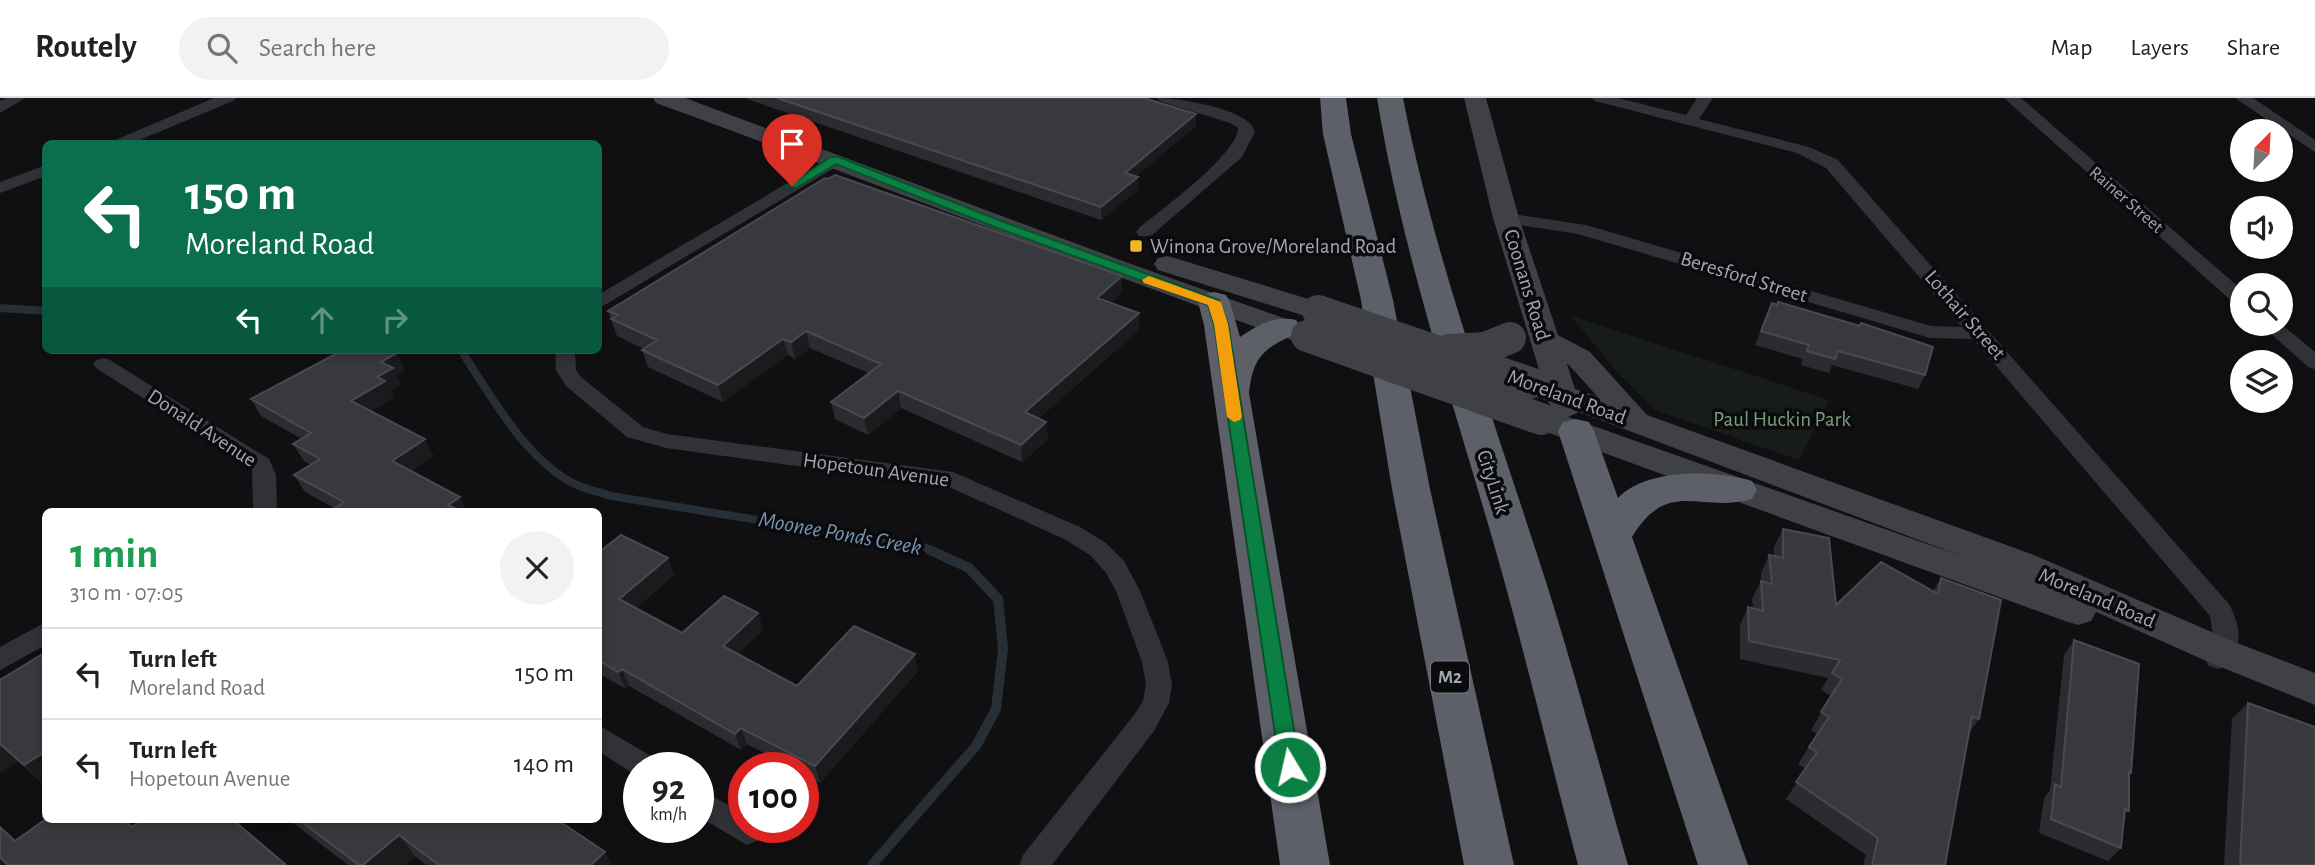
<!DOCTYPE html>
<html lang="en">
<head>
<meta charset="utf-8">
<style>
  :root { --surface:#fff; --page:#f2f2f2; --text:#222; --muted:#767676; --line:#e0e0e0 }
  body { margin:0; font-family:"Alegreya Sans",sans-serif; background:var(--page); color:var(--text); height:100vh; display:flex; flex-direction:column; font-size:26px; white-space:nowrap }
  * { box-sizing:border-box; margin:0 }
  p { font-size:23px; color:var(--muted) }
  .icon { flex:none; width:38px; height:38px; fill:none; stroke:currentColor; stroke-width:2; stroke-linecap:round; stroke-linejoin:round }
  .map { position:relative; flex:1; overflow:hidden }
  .side { position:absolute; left:42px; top:410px; width:560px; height:315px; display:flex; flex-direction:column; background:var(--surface); border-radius:10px; box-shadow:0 4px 10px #0003 }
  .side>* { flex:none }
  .guide { position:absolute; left:42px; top:42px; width:560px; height:214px; border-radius:10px; box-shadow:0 4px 10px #0003; background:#0b6e4f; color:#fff; overflow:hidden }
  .needle { width:46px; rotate:24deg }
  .fabs { position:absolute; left:2230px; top:21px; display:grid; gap:14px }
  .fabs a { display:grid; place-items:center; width:63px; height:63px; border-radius:50%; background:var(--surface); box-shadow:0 4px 10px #0003; font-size:35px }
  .speed { position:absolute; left:623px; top:654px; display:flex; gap:14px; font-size:35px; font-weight:700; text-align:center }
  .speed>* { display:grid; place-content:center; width:91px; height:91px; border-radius:50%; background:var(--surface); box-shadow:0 4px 10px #0003; line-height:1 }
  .speed small { font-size:18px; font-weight:400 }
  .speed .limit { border:10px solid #d22; background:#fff; color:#111 }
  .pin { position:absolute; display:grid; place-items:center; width:60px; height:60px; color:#fff; margin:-72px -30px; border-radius:50% 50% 50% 0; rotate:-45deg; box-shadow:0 0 7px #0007 }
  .pin .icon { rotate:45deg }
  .me { position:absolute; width:77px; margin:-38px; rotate:351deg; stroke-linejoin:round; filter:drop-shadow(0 0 5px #0008) }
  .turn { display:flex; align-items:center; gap:24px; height:147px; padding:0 28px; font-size:32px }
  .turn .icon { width:91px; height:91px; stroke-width:2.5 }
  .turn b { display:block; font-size:49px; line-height:60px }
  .lanes { display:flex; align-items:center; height:66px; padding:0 28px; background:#0003; justify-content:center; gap:35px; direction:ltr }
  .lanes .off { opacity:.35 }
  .round { display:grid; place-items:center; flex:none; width:74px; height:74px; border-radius:37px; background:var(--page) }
  .head { display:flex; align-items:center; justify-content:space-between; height:119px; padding:0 28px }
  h1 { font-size:42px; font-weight:600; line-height:52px; color:#1e9e55 }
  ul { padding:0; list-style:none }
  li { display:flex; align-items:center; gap:21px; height:91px; padding:0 28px; border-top:2px solid var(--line) }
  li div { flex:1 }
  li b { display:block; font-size:26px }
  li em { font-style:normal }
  header { display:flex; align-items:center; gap:42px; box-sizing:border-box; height:98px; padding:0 35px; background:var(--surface); border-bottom:2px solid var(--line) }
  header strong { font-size:33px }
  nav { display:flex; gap:38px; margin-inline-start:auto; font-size:24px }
  .search { width:490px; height:63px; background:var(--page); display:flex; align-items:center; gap:18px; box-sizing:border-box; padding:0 24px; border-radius:38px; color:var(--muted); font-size:26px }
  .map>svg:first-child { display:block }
  .green { fill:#171c18 }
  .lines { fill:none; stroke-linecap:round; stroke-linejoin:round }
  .stream-far1 { stroke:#272e35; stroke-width:8 }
  .stream { stroke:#272e35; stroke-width:10 }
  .street { fill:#313237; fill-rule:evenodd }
  .secondary { fill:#3f4147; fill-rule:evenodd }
  .highway { fill:#5d6068; fill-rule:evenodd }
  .secondary-bridge { stroke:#3f4147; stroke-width:32 }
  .wall { fill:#2c2c30 }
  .shaded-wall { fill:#1b1b1e }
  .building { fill:#38393e; stroke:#494a50; stroke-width:2 }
  .route { fill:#0b8043; stroke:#07532c; stroke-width:2 }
  .slow { fill:#f59e0b }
  .poi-dot { fill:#f6b724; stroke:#0b0b0d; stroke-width:2.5 }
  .labels { text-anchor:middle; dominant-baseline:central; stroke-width:7; stroke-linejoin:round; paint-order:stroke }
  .far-street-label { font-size:18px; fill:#a1a6b3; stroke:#0b0b0d }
  .shield { fill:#0b0b0d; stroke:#747881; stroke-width:2 }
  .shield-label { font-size:19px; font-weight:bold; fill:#a1a6b3 }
  .poi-label { font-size:21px; fill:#a1a6b3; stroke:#0b0b0d; text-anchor:start }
  .street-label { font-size:21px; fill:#a1a6b3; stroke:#0b0b0d }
  .park-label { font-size:21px; fill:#779f7b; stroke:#0b0b0d }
  .water-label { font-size:23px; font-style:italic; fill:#7693b0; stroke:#0b0b0d }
</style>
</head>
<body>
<header>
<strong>Routely</strong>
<div class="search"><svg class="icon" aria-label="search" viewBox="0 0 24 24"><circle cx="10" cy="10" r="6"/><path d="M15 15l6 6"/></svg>Search here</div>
<nav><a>Map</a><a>Layers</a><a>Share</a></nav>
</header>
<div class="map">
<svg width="2315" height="767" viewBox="0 0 2315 767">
  <rect width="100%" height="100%" fill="#101012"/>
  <path class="green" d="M1571,218L1829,302L1799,362L1655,312L1617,274Z"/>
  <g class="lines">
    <path class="stream-far1" d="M0,210L46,213
      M464,252V257C493,301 523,356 569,383C582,391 597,393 611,398L924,449L934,454"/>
    <path class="stream" d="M872,767L976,648L996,611L1003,551L998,501L969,470L930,452"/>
    <path class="street" d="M6,0H25L0,15V3Z
      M214,0H236L233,3L130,46H106Z
      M1157,0C1178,0 1251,11 1255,34L1242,59L1151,138H1139L1136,134L1139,130C1161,112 1238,56 1238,30L1230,25L1160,3Z
      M1592,0H1618L1686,17L1697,0H1713L1699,21L1809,49L1838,62L2229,506C2241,529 2243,547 2227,568L2218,571L2209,568L2205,561L2214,544L2210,518L1973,241L1930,240L1578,136L1500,124L1497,120L1506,115L1586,127L1931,228L1962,229L1826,70L1797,55L1595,3Z
      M2004,0H2021L2242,192V208L2235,206Z
      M2235,0H2253L2315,42V54Z
      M835,57L841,58L843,62L841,66L598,211V197Z
      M46,67V78L0,95V84Z
      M2280,225L2315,254V271L2308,269L2260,226Z
      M555,252H575L576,272L581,279L643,329L667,336L953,374L1080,429L1106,445L1124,463L1140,493L1168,564L1172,587L1169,605L1154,633L1052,767H1019L1023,757L1134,617L1143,603L1146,587L1142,564L1116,493L1106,475L1090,457L1064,441L949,389L666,350L627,339L566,288L556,272Z
      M103,260L110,262L269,361L276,377L277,413H253L252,370L96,270L93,266L96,262Z
      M46,524V547L0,572V549Z
      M598,627L658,662L662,670H639V679L598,653Z
      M698,690L744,716V730H760L762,734L757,743L747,747L698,718Z"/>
    <path class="secondary" d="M653,0H685L1131,166L1317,232L1322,238L1317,244L1307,247L1297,244C1082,167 870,83 656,5Z
      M1464,0H1486L1519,120L1558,237L1590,254L1647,317L2034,457L2237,545L2315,575V607L2211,565L2096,514L2091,523L2078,527L2065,523L1530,328L1525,321L1530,314L1541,311L1553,314L1548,303L1519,292L1515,285L1519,278L1530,275L1541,278L1493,120ZM1567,266H1568L1597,298L1575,291ZM1579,314L1964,459L1568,319Z
      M1168,158L1328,207L1332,213L1328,219L1318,222L1158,172L1154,166L1158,160Z"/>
    <path class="highway" d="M1320,0H1346L1351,36L1393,202L1430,391L1514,767H1464L1392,391L1361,202L1323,36Z
      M1377,0H1403C1433,153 1486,299 1534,447C1569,552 1597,660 1628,767H1578C1550,661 1525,555 1495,450C1452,300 1402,154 1377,0Z
      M1214,194L1226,197L1230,204L1240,239C1257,227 1275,217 1296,222L1301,229C1296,236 1291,238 1283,242C1258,254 1252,268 1249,295L1330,767H1280L1204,227L1198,204L1202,197Z
      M1576,321L1589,324L1594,333L1618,400C1647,370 1715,372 1752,383L1757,392L1752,401C1701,416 1668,379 1632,439L1748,767H1698L1558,333L1563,324Z"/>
    <path class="secondary-bridge" d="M1318,213L1530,285
      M1307,238L1541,321
      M1449,252L1485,250L1510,240"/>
  </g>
  <path class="wall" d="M744,0H1144L1196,28L1136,78L1138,92L1101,122Z
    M1122,194L1110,205L1139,232L1039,320L1048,341L1022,364L901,310L868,337L835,321L831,304L868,275L810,250L795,261L788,257L723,304L648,269L642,252L644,251L617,238L608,213Z
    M1772,205L1925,277L1918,291L1832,267L1829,275L1801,267L1803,261L1755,247Z
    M405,272L396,277L401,287L390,293L394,300L371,313L434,358L411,373L467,413H335L334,410L305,394L294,377L311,367L304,363L293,346L302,341L261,318L251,301Z
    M1783,431L1836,507L1933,493L1941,480L1979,621L1969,635L1945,767H1863L1866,757L1786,701L1806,671L1798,666L1817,636L1811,632L1831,598L1821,592L1828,580L1740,561V527L1748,509L1753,510L1752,501L1761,483V475L1769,457L1774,458V449Z
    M598,455L674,477L636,510L682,535L758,515L763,532L738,556L797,588L918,573L820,685L803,676V670H793L747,646L741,652L629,588L626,591L598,575Z
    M2074,542L2131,675L2129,677V713L2124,717L2121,750L2108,763L2039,735L2044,700L2050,692L2064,557Z
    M46,554V685L43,686L18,663L0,675V582Z
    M2248,605L2315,767H2224L2232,621Z
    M288,721H556L612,767H426L415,758L405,767H348Z"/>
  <path class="shaded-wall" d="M1196,16V28L1125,87V75Z
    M1138,79V92L1101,122V109Z
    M1122,178V194L1097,216V200Z
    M1139,215V232L1026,331L1025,314Z
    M806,233L810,250L795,261L791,244Z
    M783,241L788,257L723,304L718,287Z
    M397,255L405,272L396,277L401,287L390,293L394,300L360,320L351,303L381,264Z
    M898,293L901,310L868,337L864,320Z
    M1046,324L1048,341L1022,364L1021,347Z
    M425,341L434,358L401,380L392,363Z
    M460,399L467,413H452L448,407Z
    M668,460L674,477L627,518L619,501Z
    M758,515L763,532L729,565L723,548Z
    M915,556L918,573L820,685L815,668Z
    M622,571L629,588L626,591L618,574Z
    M741,630L747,646L741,652L735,636Z
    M0,647L18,663L0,675Z
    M46,653V685L43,686L24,667Z
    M399,737L415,758L405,767H363Z
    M605,754L612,767H591Z
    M0,759L10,767H0Z"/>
  <path class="building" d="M777,0H1144L1196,16L1125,75L1138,79L1101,109Z
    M835,77L1122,178L1097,200L1139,215L1025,314L1046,324L1021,347L898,293L864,320L831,304L881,266L806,233L791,244L783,241L718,287L642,252L657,242L611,221L618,217L608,213L825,80L828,81Z
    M1778,204L1860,228L1861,225L1933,249L1925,277L1838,253L1835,261L1807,253L1809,247L1761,233L1772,205L1777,207Z
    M343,252H390L397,255L381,264L393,270L377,279L385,283L351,303L425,341L392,363L460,399L448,407L460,413H337L334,411L344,404L294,377L320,361L293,346L311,335L251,301Z
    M1783,431L1829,440L1836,507L1881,464L1938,496L1941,480L2001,502L1979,621L1972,618L1945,767H1872L1878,740L1796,684L1817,654L1809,649L1829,619L1821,614L1842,581L1832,575L1840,562L1749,543L1748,509L1763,513L1761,483L1772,486L1769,457L1783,460Z
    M621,437L668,460L619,501L682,535L724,498L758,515L723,548L797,588L854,528L915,556L815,668L741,630L735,636L622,571L618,574L598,562V455Z
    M2074,542L2139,566L2131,675L2129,674V713L2125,711L2121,750L2051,721L2055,686L2061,689Z
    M46,554V653L24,667L0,646V582Z
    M2248,605L2315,629V767H2240Z
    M46,721H123L132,729L144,721H232L286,767H8L0,759V729L15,743Z
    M298,721H556L605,754L591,767H439L399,737L363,767H359Z"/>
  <path class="route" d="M831,59H839L1001,123L1219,202L1228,226L1300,669L1297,675L1290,677L1283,675L1280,669L1214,226L1208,207L992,128L836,66L796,90L786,88Z"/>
  <path class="slow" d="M1149,178L1221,204L1228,226L1242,319L1240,322L1234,324L1227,319L1214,226L1208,207L1144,185L1142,182Z"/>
  <rect class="poi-dot" x="1129" y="141" width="14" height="14" rx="3.5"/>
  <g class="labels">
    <g class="far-street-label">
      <text transform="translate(2126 102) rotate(41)">Rainer Street</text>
    </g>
    <rect class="shield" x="1431" y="563.5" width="38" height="31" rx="5"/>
    <g class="shield-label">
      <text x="1450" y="579">M2</text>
    </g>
    <g class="poi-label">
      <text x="1150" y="148">Winona Grove/Moreland Road</text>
    </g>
    <g class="street-label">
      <text transform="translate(1744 179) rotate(17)">Beresford Street</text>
      <text transform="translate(1527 187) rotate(73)">Coonans Road</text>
      <text transform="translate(1965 217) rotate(49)">Lothair Street</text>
      <text transform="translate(1567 299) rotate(20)">Moreland Road</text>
      <text transform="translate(202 330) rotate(33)">Donald Avenue</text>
      <text transform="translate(876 372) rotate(8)">Hopetoun Avenue</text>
      <text transform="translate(1493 384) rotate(72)">CityLink</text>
      <text transform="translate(2097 500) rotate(23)">Moreland Road</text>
    </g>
    <g class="park-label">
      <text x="1782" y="321">Paul Huckin Park</text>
    </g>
    <g class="water-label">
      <text transform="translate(840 436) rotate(10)">Moonee Ponds Creek</text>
    </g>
  </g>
</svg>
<div class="fabs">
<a><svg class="needle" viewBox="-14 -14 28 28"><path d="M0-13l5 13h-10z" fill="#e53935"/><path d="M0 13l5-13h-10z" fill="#767676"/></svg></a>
<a><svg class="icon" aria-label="sound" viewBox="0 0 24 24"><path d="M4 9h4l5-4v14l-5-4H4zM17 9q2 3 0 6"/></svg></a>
<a><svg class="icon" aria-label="search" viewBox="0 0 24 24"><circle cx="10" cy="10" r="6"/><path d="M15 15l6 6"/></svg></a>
<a><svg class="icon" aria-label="layers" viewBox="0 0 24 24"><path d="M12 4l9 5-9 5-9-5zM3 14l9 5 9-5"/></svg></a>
</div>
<div class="speed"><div>92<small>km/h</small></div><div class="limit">100</div></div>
<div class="pin" style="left:792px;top:88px;background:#d93025"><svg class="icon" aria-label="arrive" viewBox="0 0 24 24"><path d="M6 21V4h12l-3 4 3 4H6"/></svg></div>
<svg class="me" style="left:1290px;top:669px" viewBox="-20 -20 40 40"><circle r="17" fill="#0b8043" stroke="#fff" stroke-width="3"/><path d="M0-11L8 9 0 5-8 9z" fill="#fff"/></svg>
<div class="guide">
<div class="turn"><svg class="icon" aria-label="left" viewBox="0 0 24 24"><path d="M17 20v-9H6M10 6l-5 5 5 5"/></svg><div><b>150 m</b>Moreland Road</div></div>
<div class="lanes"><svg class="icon" aria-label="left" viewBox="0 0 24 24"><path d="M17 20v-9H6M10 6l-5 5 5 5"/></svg><svg class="icon off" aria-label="ahead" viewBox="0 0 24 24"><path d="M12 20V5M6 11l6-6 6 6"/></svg><svg class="icon off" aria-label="right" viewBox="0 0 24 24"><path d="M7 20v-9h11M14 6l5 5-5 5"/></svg></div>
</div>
<section class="side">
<div class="head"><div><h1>1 min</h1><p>310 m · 07:05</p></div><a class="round"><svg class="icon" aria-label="close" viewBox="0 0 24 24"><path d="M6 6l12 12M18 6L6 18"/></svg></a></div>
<ul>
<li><svg class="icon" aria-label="left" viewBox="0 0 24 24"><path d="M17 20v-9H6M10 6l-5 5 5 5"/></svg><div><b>Turn left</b><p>Moreland Road</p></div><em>150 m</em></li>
<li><svg class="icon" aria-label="left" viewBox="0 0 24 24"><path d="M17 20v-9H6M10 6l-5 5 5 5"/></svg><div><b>Turn left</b><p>Hopetoun Avenue</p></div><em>140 m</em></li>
</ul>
</section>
</div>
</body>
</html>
